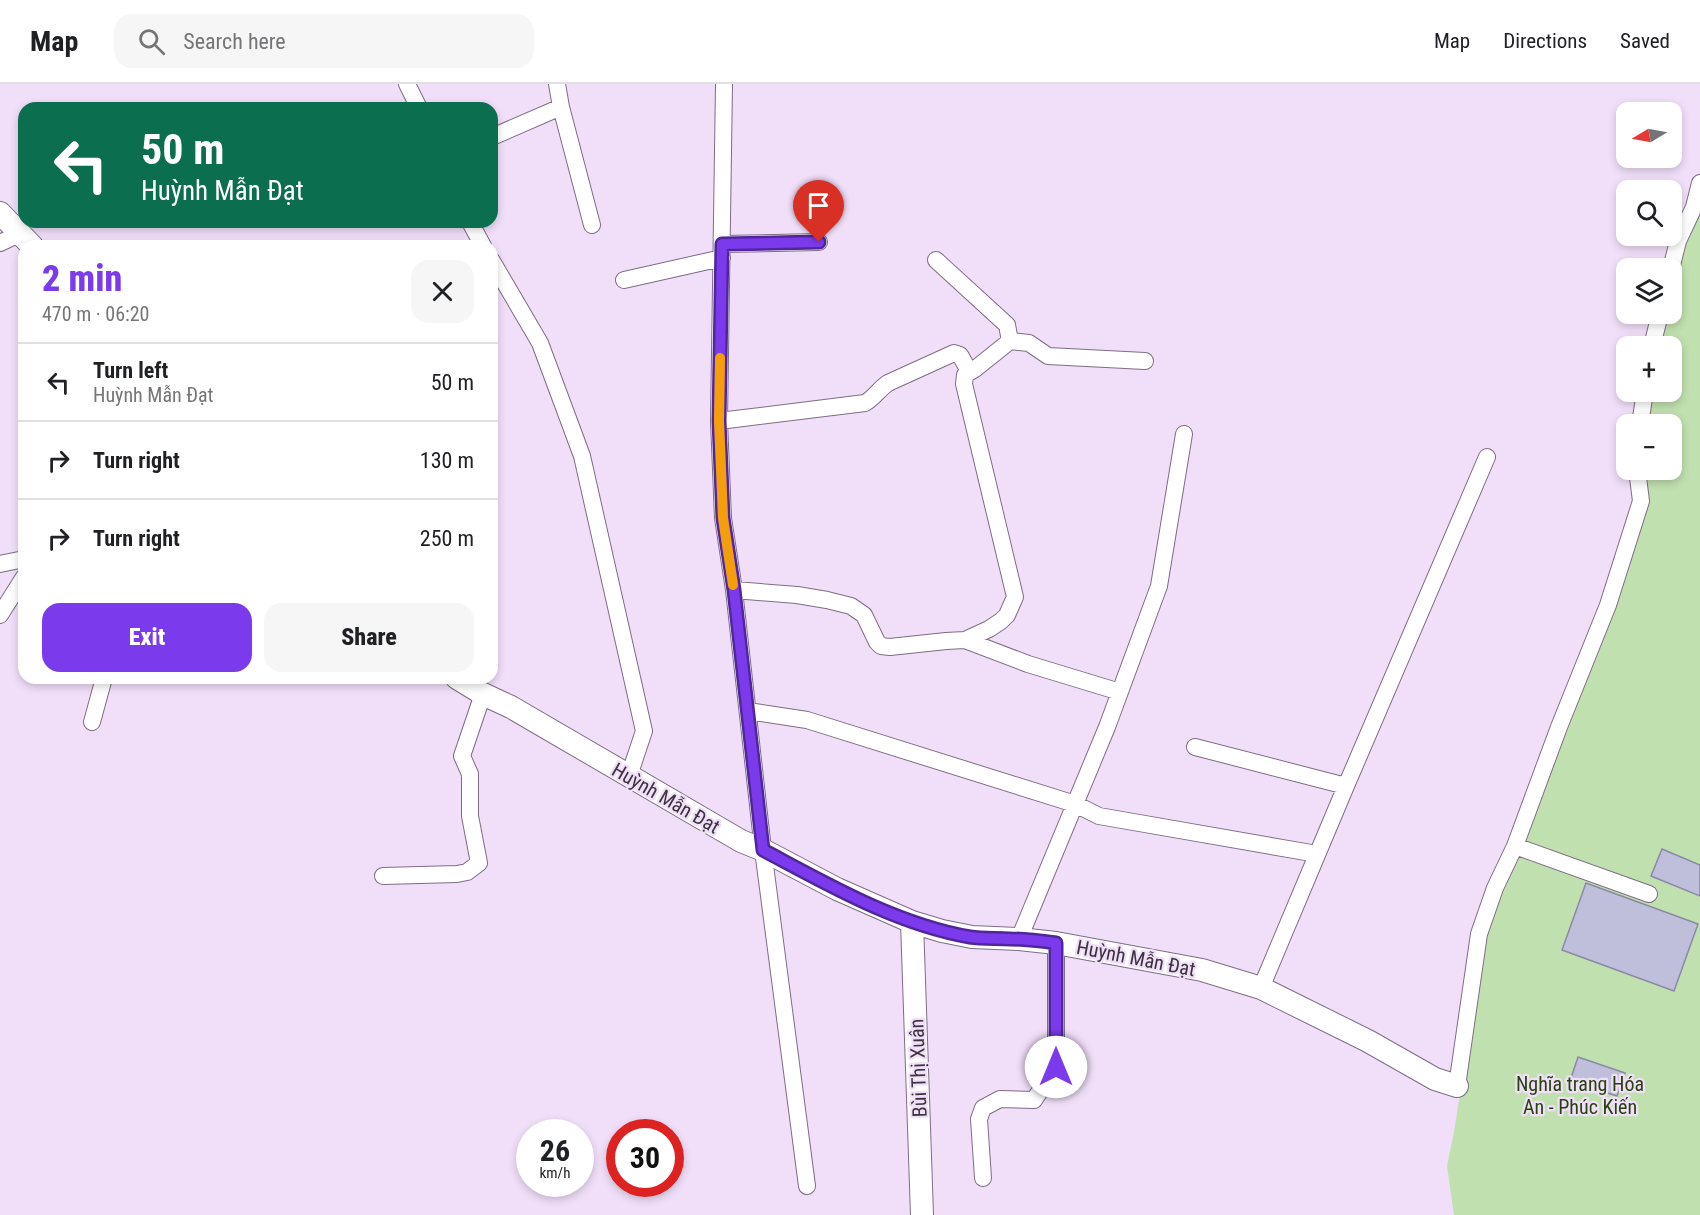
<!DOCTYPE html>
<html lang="en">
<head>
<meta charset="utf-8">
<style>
  :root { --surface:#fff; --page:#f6f6f6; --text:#202124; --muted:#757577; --line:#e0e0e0; --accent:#7c3aed }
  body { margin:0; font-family:"Roboto Condensed",sans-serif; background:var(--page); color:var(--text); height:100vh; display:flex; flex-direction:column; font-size:22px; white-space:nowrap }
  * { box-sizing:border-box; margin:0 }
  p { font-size:20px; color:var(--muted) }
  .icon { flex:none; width:33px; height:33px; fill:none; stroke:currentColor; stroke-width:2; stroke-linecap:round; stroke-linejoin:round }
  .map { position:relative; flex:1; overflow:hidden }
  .details { position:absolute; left:18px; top:156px; width:480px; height:444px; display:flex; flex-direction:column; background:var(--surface); border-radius:18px; box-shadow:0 3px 9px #0003 }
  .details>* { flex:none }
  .hud { position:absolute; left:18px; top:18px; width:480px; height:126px; border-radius:18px; box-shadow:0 3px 9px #0003; background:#0b6e4f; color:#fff; overflow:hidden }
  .needle { width:39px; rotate:260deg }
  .controls { position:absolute; left:1616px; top:18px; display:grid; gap:12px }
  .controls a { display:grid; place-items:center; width:66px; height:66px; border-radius:12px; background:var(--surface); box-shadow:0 3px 9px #0003; font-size:30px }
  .speed { position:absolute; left:516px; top:1035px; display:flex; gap:12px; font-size:30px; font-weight:700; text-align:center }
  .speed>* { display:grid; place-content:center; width:78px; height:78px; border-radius:50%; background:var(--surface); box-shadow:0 3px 9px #0003; line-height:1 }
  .speed small { font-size:15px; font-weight:400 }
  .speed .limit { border:9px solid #d22; background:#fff; color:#111 }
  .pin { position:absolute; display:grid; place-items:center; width:51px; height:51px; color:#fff; margin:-62px -26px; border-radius:50% 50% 50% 0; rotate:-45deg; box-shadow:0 0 6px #0007 }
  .pin .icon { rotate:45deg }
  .me { position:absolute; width:66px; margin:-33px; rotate:0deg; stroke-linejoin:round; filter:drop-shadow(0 0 4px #0008) }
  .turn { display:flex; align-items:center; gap:21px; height:126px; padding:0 24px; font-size:27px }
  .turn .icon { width:78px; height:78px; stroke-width:2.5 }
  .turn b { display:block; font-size:42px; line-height:51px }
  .round { display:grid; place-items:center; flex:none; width:63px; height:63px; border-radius:18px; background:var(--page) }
  .overview { display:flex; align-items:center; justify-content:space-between; height:102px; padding:0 24px }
  h1 { font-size:36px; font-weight:800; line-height:45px; color:var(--accent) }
  .action { display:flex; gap:12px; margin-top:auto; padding:12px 24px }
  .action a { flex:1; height:69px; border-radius:18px; background:var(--accent); color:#fff; font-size:24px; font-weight:800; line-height:69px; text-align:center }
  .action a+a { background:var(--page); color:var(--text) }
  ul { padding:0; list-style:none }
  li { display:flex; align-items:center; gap:18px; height:78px; padding:0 24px; border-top:2px solid var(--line) }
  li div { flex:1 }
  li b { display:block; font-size:22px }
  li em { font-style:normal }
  header { display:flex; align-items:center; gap:36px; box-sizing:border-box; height:84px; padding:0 30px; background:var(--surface); border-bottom:2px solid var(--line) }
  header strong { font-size:28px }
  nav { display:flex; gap:33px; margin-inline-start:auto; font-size:21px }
  .search { width:420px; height:54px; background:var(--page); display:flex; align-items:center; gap:15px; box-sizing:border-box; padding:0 21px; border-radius:18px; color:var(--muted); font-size:22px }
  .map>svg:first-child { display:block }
  .green { fill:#c1e0af }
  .building { fill:#bfbfdc; stroke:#8a8aa5; stroke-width:1.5 }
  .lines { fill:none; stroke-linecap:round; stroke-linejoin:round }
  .street-casing { stroke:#7e6d84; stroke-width:18 }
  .secondary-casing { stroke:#7e6d84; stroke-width:24 }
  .street { stroke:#fff; stroke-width:16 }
  .secondary { stroke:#fff; stroke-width:22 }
  .route-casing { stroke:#51269a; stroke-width:15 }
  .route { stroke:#7c3aed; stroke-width:10 }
  .slow { stroke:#f59e0b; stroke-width:10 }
  .labels { text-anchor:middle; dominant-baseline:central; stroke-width:4.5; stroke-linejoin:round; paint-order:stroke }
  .street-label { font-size:20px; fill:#3b343e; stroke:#f1dff9 }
  .park-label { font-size:20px; fill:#25430b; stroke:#f1dff9 }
</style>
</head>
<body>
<header>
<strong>Map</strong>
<div class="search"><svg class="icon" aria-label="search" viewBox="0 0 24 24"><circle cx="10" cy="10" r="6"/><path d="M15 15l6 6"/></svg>Search here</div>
<nav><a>Map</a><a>Directions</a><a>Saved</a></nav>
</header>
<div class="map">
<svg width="1700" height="1131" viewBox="0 0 1700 1131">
  <rect width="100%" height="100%" fill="#f1dff9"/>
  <path class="green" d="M1700,120V1131H1454L1447,1082L1454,1048L1485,850L1571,630L1642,386H1671V340H1646L1650,308H1671V262H1658L1666,230H1671C1671,191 1685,155 1700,120Z"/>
  <path class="building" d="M1662,765L1700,781V812L1651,792Z
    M1586,799L1698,840L1674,907L1562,866Z
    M1578,973L1625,989L1617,1012L1570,997Z"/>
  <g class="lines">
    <defs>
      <path id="street" d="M407,0L419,24
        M557,0L561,23L592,141
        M724,0L719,337L723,434L734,506L763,766L807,1102
        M492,53L561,23
        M470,138L483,162
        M0,159L21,149
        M722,160L819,158
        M492,177L540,259L582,372L644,647L629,692
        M1671,185L1678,157L1694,123L1700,99
        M624,196L722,174
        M1010,257L1029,259L1048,272L1145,277
        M1652,262L1660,230
        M719,337L865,319C873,315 879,305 888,299L954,269L960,271L969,287
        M1640,340L1645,308
        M0,480L24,475
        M734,506L797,511L827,516L851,522L864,531L877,558L881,562L890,563L946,557L965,556L989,545L1001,537L1007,531L1015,513L964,300L965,291L975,285L1010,257L1007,241L936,176
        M0,531L24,493
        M965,556L1028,580L1120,608
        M748,627L807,636L1075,720L1099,732L1317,770
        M92,638L104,594
        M1195,663L1346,702
        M1515,762L1649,810
        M383,792L457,790L467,788L479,779L470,732V690L462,672L483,610
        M1019,855L1107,643L1159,502L1184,350
        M1261,904L1346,702L1487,373
        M1457,1002L1479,850L1495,804L1515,762L1559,643L1608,521L1641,417L1637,386
        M983,1094L979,1035L983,1024L1000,1015L1034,1016L1056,983V859"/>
      <path id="secondary" d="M0,129L32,162
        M457,594L483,610L511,623L741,757L763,766L837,805L912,838L942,847L972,853L1019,855L1056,859L1202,886L1261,904L1368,957L1435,995L1457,1002
        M912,838L922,1131"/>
    </defs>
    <use href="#street" class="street-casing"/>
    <use href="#secondary" class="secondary-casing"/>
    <use href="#street" class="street"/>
    <use href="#secondary" class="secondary"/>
  </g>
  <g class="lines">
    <defs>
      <path id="route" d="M819,158L722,160L719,337L723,434L734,506L763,766C829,801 896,840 970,853C983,855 997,854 1011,855C1026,855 1041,857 1056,859V983"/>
    </defs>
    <use href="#route" class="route-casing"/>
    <use href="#route" class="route"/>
    <path class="slow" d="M720,274L719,337L723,434L733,501"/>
  </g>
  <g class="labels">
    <g class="street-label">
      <text transform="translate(666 714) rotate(30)">Huỳnh Mẫn Đạt</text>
      <text transform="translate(1136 874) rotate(11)">Huỳnh Mẫn Đạt</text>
      <text transform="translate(918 984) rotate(-92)">Bùi Thị Xuân</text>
    </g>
    <g class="park-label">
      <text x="1580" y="1000">Nghĩa trang Hóa<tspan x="1580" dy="23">An - Phúc Kiến</tspan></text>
    </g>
  </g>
</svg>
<div class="controls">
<a><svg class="needle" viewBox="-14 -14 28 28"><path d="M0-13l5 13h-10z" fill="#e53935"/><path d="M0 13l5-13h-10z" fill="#757577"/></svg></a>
<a><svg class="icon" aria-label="search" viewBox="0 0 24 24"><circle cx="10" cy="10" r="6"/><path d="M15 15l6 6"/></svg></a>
<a><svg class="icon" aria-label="layers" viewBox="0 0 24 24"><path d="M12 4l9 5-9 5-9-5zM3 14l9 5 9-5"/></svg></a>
<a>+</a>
<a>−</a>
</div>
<div class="speed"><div>26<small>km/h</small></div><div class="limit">30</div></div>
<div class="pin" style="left:819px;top:158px;background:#d93025"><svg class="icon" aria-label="arrive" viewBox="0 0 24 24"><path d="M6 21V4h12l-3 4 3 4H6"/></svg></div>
<svg class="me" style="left:1056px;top:983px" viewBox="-20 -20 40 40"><circle r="19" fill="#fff"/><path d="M0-13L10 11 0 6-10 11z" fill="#7c3aed"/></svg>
<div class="hud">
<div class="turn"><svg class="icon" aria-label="left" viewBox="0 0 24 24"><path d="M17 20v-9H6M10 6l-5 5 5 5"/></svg><div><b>50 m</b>Huỳnh Mẫn Đạt</div></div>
</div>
<section class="details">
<div class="overview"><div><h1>2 min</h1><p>470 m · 06:20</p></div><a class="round"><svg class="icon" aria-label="close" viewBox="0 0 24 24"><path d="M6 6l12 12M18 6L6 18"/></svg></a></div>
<ul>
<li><svg class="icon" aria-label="left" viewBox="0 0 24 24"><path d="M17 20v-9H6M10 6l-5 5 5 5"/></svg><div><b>Turn left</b><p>Huỳnh Mẫn Đạt</p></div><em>50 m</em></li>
<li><svg class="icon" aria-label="right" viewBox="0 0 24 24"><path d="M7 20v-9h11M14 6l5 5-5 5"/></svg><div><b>Turn right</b></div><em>130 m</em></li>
<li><svg class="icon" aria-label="right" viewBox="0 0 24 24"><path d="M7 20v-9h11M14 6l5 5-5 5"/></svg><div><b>Turn right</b></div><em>250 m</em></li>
</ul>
<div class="action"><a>Exit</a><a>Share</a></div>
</section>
</div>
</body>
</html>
